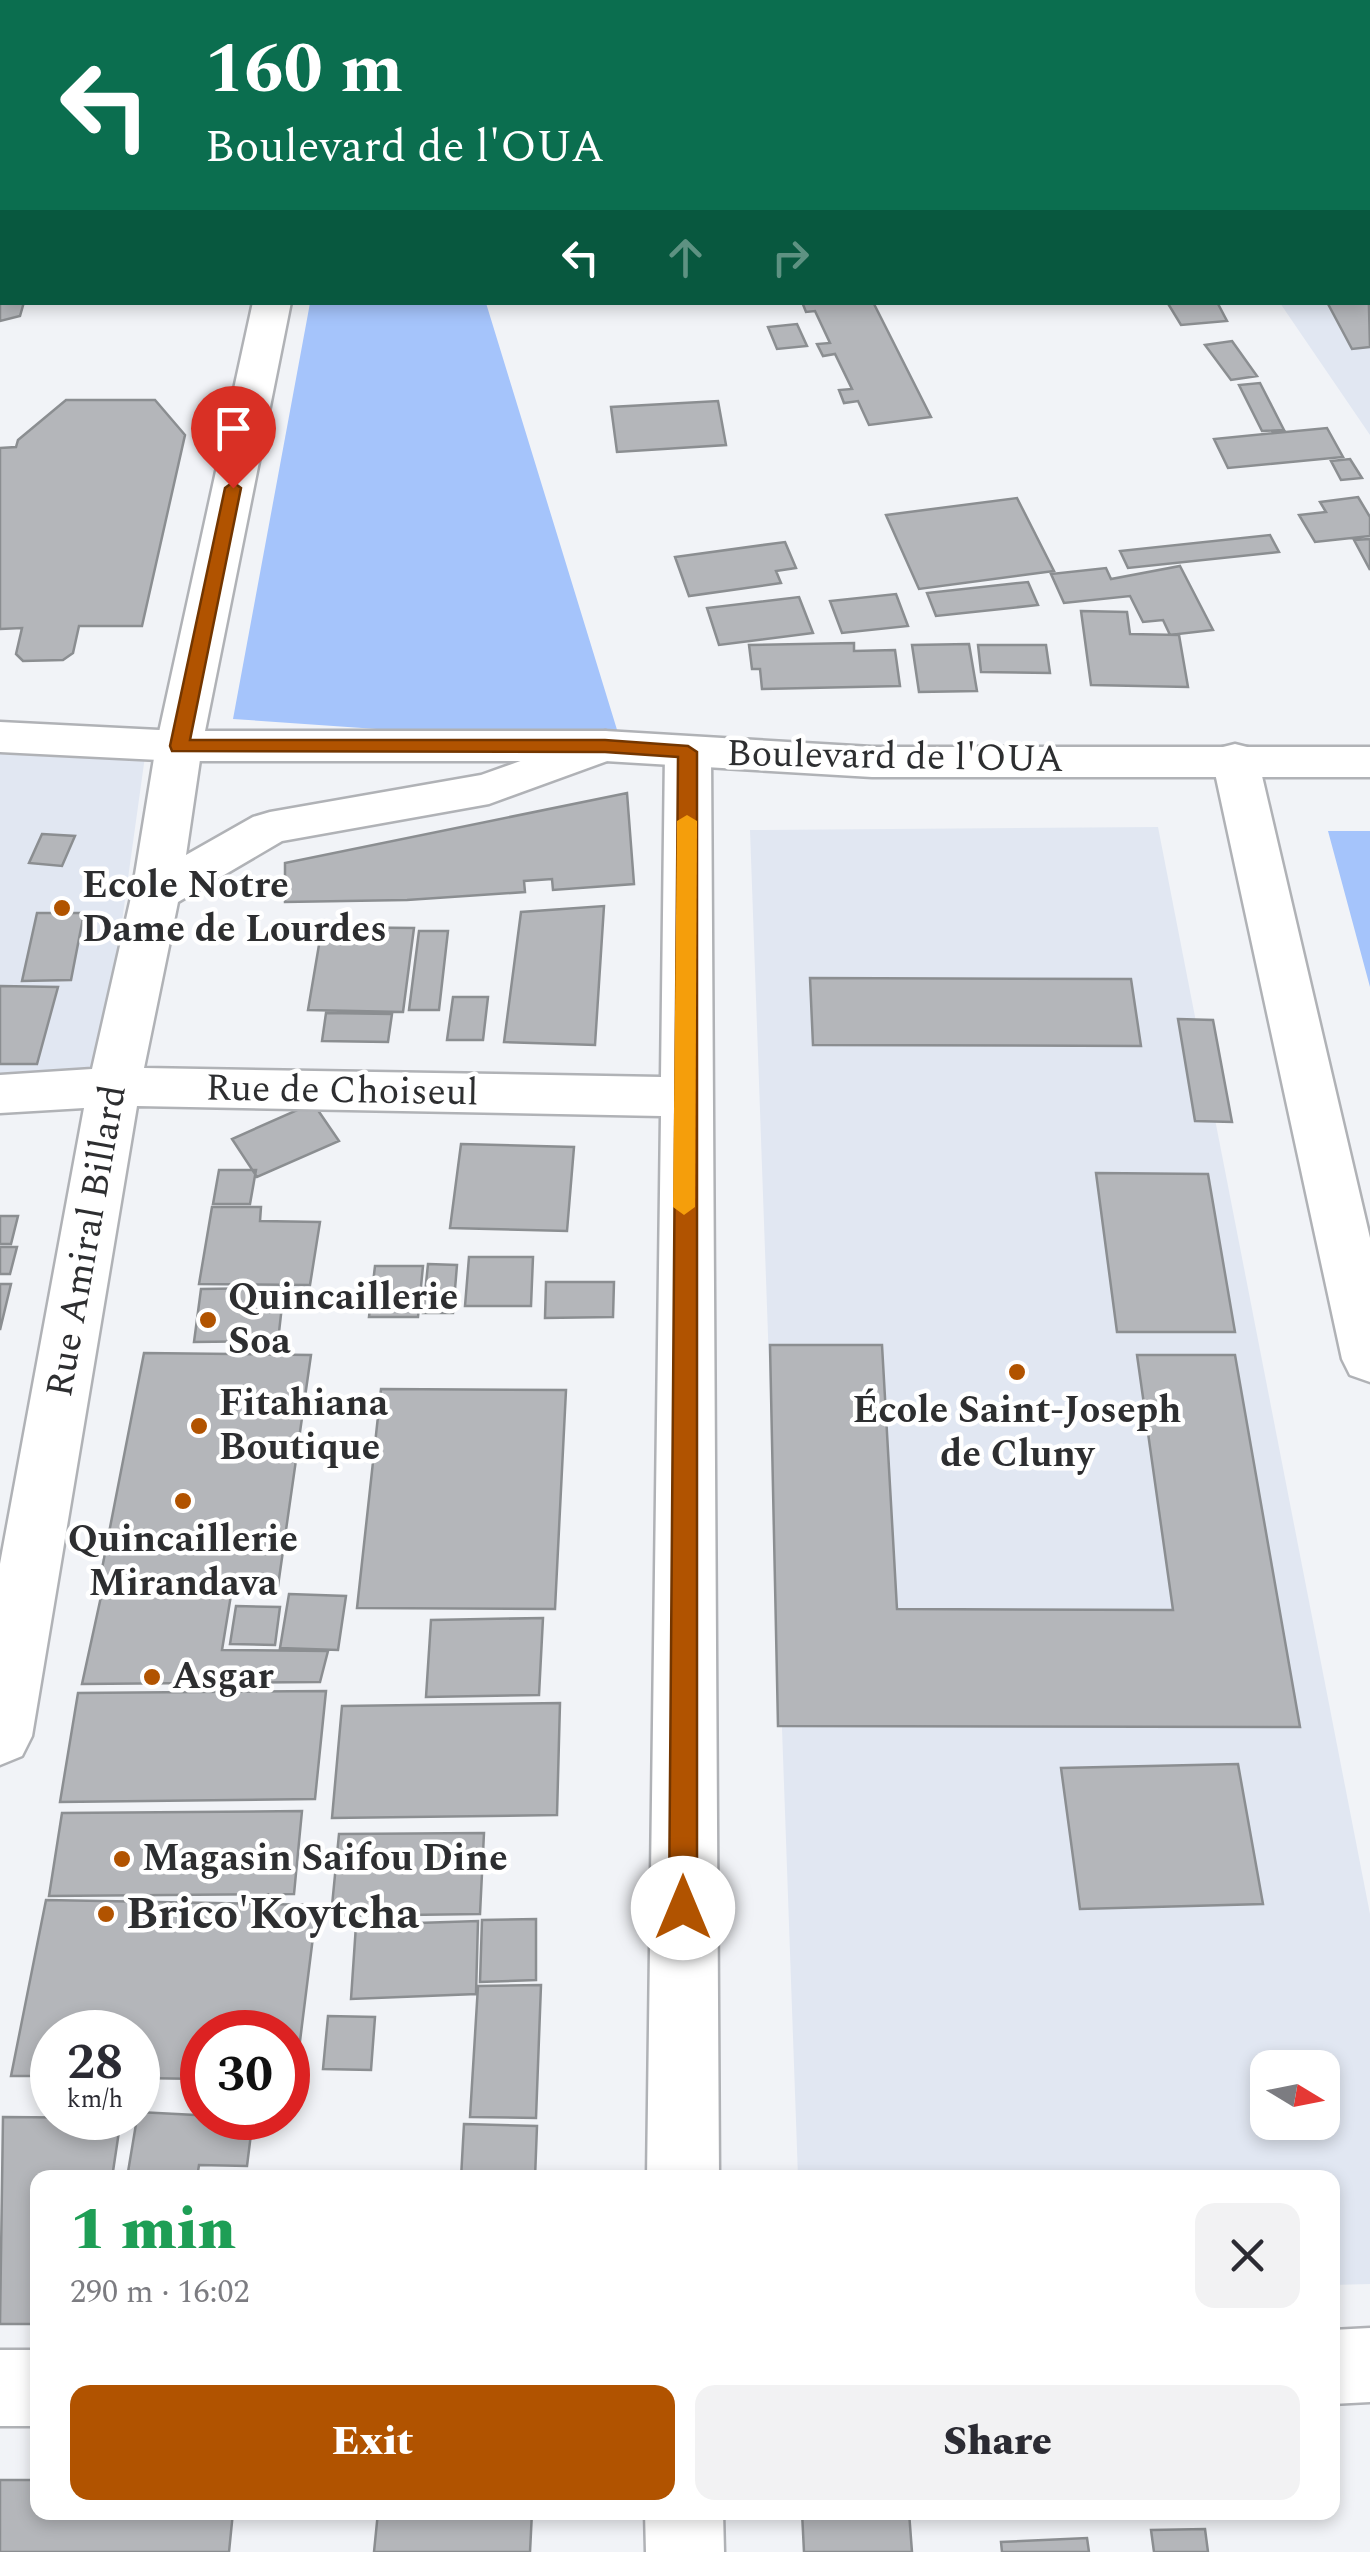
<!DOCTYPE html>
<html lang="en">
<head>
<meta charset="utf-8">
<style>
  :root { --surface:#fff; --page:#f2f2f3; --text:#2b2b33; --muted:#7c7c81; --accent:#b15300 }
  body { margin:0; font-family:Spectral,serif; background:var(--page); color:var(--text); height:100vh; display:flex; flex-direction:column; font-size:38px; white-space:nowrap }
  * { box-sizing:border-box; margin:0 }
  p { font-size:32px; color:var(--muted) }
  .icon { flex:none; width:55px; height:55px; fill:none; stroke:currentColor; stroke-width:2; stroke-linecap:round; stroke-linejoin:round }
  .map { position:relative; flex:1; overflow:hidden }
  .drawer { position:absolute; left:30px; top:2170px; width:1310px; height:350px; display:flex; flex-direction:column; background:var(--surface); border-radius:20px; box-shadow:0 5px 15px #0003 }
  .drawer>* { flex:none }
  .top-card { position:absolute; left:0px; top:0px; width:1370px; height:305px; box-shadow:0 5px 15px #0003; background:#0b6e4f; color:#fff; overflow:hidden }
  .needle { width:65px; rotate:100deg }
  .fabs { position:absolute; left:1250px; top:2050px; display:grid; gap:20px }
  .fabs a { display:grid; place-items:center; width:90px; height:90px; border-radius:20px; background:var(--surface); box-shadow:0 5px 15px #0003; font-size:50px }
  .speed { position:absolute; left:30px; top:2010px; display:flex; gap:20px; font-size:50px; font-weight:700; text-align:center }
  .speed>* { display:grid; place-content:center; width:130px; height:130px; border-radius:50%; background:var(--surface); box-shadow:0 5px 15px #0003; line-height:1 }
  .speed small { font-size:25px; font-weight:400 }
  .speed .limit { border:15px solid #d22; background:#fff; color:#111 }
  .pin { position:absolute; display:grid; place-items:center; width:85px; height:85px; color:#fff; margin:-102px -42px; border-radius:50% 50% 50% 0; rotate:-45deg; box-shadow:0 0 10px #0007 }
  .pin .icon { rotate:45deg }
  .me { position:absolute; width:110px; margin:-55px; rotate:0deg; stroke-linejoin:round; filter:drop-shadow(0 0 8px #0008) }
  .turn { display:flex; align-items:center; gap:35px; height:210px; padding:0 40px; font-size:45px }
  .turn .icon { width:130px; height:130px; stroke-width:2.5 }
  .turn b { display:block; font-size:70px; line-height:85px }
  .lanes { display:flex; align-items:center; height:95px; padding:0 40px; background:#0003; justify-content:center; gap:50px; direction:ltr }
  .lanes .off { opacity:.35 }
  .round { display:grid; place-items:center; flex:none; width:105px; height:105px; border-radius:20px; background:var(--page) }
  .headline { display:flex; align-items:center; justify-content:space-between; height:170px; padding:0 40px }
  h1 { font-size:60px; font-weight:800; line-height:75px; color:#1e9e55 }
  .button { display:flex; gap:20px; margin-top:auto; padding:20px 40px }
  .button a { flex:1; height:115px; border-radius:20px; background:var(--accent); color:#fff; font-size:40px; font-weight:800; line-height:115px; text-align:center }
  .button a+a { background:var(--page); color:var(--text) }
  .map>svg:first-child { display:block }
  .built { fill:#e1e7f2; fill-rule:evenodd }
  .green { fill:#a5c4fb }
  .building { fill:#b4b6ba; stroke:#8b8e91; stroke-width:2.5 }
  .lines { fill:none; stroke-linecap:round; stroke-linejoin:round }
  .minor-casing { stroke:#b0b2b6; stroke-width:5 }
  .major-casing { stroke:#b0b2b6; stroke-width:5 }
  .minor { fill:#fff; fill-rule:evenodd }
  .major { fill:#fff; fill-rule:evenodd }
  .route { fill:#b15300; stroke:#733600; stroke-width:2.5 }
  .slow { fill:#f59e0b }
  .poi-dot { fill:#b15300; stroke:#fff; stroke-width:4 }
  .labels { text-anchor:middle; dominant-baseline:central; stroke-width:9; stroke-linejoin:round; paint-order:stroke }
  .street-label { font-size:38px; fill:#2d2e30; stroke:#fff }
  .poi-label { font-size:38px; font-weight:bold; fill:#2d2e30; stroke:#fff; text-anchor:start }
  .near-poi-label { font-size:45px; font-weight:bold; fill:#2d2e30; stroke:#fff; text-anchor:start }
</style>
</head>
<body>
<div class="map">
<svg width="1370" height="2552" viewBox="0 0 1370 2552">
  <rect width="100%" height="100%" fill="#f1f3f7"/>
  <path class="built" d="M1078,0H1370V435L1280,303L1368,302V2Z
    M0,728L147,742L100,1079L0,1075Z
    M1158,827L1370,1914V2284L1333,2285L1332,2178L798,2177L750,830ZM1268,2068H1322V2122H1268Z"/>
  <path class="green" d="M310,303H486L622,746L233,719Z
    M1328,831H1370V987Z"/>
  <path class="building" d="M1368,269L1370,347L1352,349L1327,302H1368Z
    M0,280L2,302H24L20,316L0,321Z
    M802,302H873L931,417L869,425L858,401L844,403L839,390L852,389L835,354L823,356L817,344L830,343L815,311L806,312Z
    M1167,302H1217L1227,321L1181,325Z
    M797,324L807,346L777,349L768,327Z
    M1232,341L1257,376L1231,380L1205,345Z
    M1260,383L1284,430L1262,431L1239,385Z
    M66,400H155L185,435L142,626H79L73,653L63,660L23,661L16,654L22,628L0,629V448L16,447L18,440Z
    M718,401L726,445L617,452L611,407Z
    M1327,428L1343,457L1228,468L1214,439Z
    M1350,459L1362,478L1341,480L1331,461Z
    M1358,497L1370,517V536L1315,542L1299,515L1326,512L1320,502Z
    M1017,498L1054,571L919,589L886,515Z
    M1270,535L1279,552L1128,568L1120,551Z
    M1370,539V570L1354,540Z
    M785,542L796,568L776,571L781,583L689,596L675,557Z
    M1180,566L1213,630L1170,635L1163,620L1143,622L1130,596L1064,603L1051,574L1106,568L1111,579Z
    M1028,582L1038,605L936,616L927,593Z
    M896,594L908,626L842,633L830,601Z
    M799,597L813,633L719,645L707,608Z
    M1081,611L1127,612L1130,634L1179,635L1188,687L1091,685Z
    M854,643V651L895,650L900,686L762,689L760,669H752L749,645Z
    M969,644L977,691L919,692L912,645Z
    M978,645H1046L1050,673L981,672Z
    M627,793L634,884L553,890L552,879L524,881L525,892L407,900L285,902V863Z
    M42,834L75,836L62,866L29,863Z
    M604,906L595,1045L504,1042L521,912Z
    M37,913H84L71,980L22,981Z
    M322,927L414,928L403,1012L308,1010Z
    M419,931H448L439,1010H409Z
    M810,978L1131,979L1141,1046L813,1045Z
    M0,986L58,987L37,1064H0Z
    M453,997H488L483,1040H447Z
    M326,1013L392,1014L388,1042L322,1041Z
    M1178,1019L1213,1020L1232,1122L1195,1121Z
    M313,1103L339,1141L257,1177L232,1139Z
    M461,1144L574,1147L567,1231L450,1228Z
    M219,1170H256L250,1204H213Z
    M1096,1173L1208,1174L1235,1332H1117Z
    M212,1207H261L260,1221L320,1222L310,1285L199,1284Z
    M0,1216H18L11,1244H0Z
    M0,1247H17L10,1274H0Z
    M469,1257H533L531,1306H465Z
    M428,1264L457,1265L453,1313H423Z
    M375,1266H423L418,1317H369Z
    M546,1282H614L613,1317L545,1318Z
    M0,1284H11L0,1330Z
    M284,1288L278,1341L194,1342L201,1289Z
    M770,1345H882L897,1609L1173,1610L1137,1355H1235L1300,1727L778,1726Z
    M144,1353L311,1355L278,1586L99,1584Z
    M381,1389L566,1390L555,1609L357,1608Z
    M102,1592L231,1595L222,1650L328,1651L320,1682L82,1684Z
    M289,1594L346,1596L338,1650L280,1648Z
    M236,1606L280,1607L275,1645L230,1644Z
    M543,1618L539,1695L426,1697L431,1620Z
    M326,1691L315,1799L60,1802L78,1693Z
    M560,1703L557,1815L332,1818L342,1706Z
    M1238,1764L1263,1904L1080,1909L1061,1768Z
    M302,1811L294,1894L49,1896L62,1813Z
    M484,1833L480,1914L331,1916L339,1834Z
    M46,1900L317,1905L295,2081H288V2032H202V2079L138,2078V2032H52V2076H11Z
    M536,1919V1980L480,1982L482,1920Z
    M478,1921L476,1994L351,1999L356,1925Z
    M541,1985L536,2118L470,2117L478,1986Z
    M328,2016L375,2017L371,2070L323,2069Z
    M138,2112L253,2118L247,2166L199,2165L197,2178H127Z
    M3,2117L121,2118L112,2178H38V2324H0Z
    M464,2124L537,2126L535,2178H461Z
    M0,2480H38V2512H233L229,2552H0Z
    M378,2512H532L530,2552H374Z
    M802,2512H909L912,2552H804Z
    M1205,2529L1208,2552H1154L1151,2530Z
    M1087,2538L1089,2552H1002L1001,2542Z"/>
  <g class="lines">
    <defs>
      <path id="minor" d="M379,0H411L412,2H380Z
        M0,245H2V267H0Z
        M253,302H291L202,746L186,855L253,817L270,812L481,775L605,731L621,736L628,746L621,756L489,804L282,841L178,902L144,1068L661,1077L665,752L672,742L688,737L704,742L711,752L719,2178H647L661,1116L137,1106L32,1736L22,1756L0,1765V1564L84,1108L0,1113V1075L92,1069L132,893L156,746Z
        M1235,744L1251,748L1258,759L1370,1238V1382L1350,1375L1342,1359L1212,759L1219,748Z
        M1370,2328V2402L1332,2404V2330Z
        M0,2350H38V2426H0Z
        M645,2512H723L724,2552H646Z"/>
      <path id="major" d="M0,722L179,731H605L872,747H1370V777H872L605,761H179L0,752Z"/>
    </defs>
    <use href="#minor" class="minor-casing"/>
    <use href="#major" class="major-casing"/>
    <use href="#minor" class="minor"/>
    <use href="#major" class="major"/>
  </g>
  <path class="route" d="M233,482L241,488L190,740H605L688,746L697,752V1908L693,1917L683,1921L673,1917L669,1908L678,757L605,752L172,751L170,746L225,488Z"/>
  <path class="slow" d="M687,815L697,821L695,1207L684,1215L673,1207L677,821Z"/>
  <g class="poi-dot">
    <circle cx="62" cy="908" r="10"/>
    <circle cx="208" cy="1320" r="10"/>
    <circle cx="1017" cy="1372" r="10"/>
    <circle cx="199" cy="1426" r="10"/>
    <circle cx="183" cy="1501" r="10"/>
    <circle cx="152" cy="1677" r="10"/>
    <circle cx="122" cy="1859" r="10"/>
    <circle cx="106" cy="1914" r="10"/>
  </g>
  <g class="labels">
    <g class="street-label">
      <text transform="translate(895 757) rotate(1)">Boulevard de l'OUA</text>
      <text transform="translate(342 1091) rotate(1)">Rue de Choiseul</text>
      <text transform="translate(87 1241) rotate(-80)">Rue Amiral Billard</text>
    </g>
    <g class="poi-label">
      <text x="82" y="886">Ecole Notre<tspan x="82" dy="44">Dame de Lourdes</tspan></text>
      <text x="228" y="1298">Quincaillerie<tspan x="228" dy="44">Soa</tspan></text>
      <text x="219" y="1404">Fitahiana<tspan x="219" dy="44">Boutique</tspan></text>
      <text x="1017" y="1411" text-anchor="middle">École Saint-Joseph<tspan x="1017" dy="44">de Cluny</tspan></text>
      <text x="183" y="1540" text-anchor="middle">Quincaillerie<tspan x="183" dy="44">Mirandava</tspan></text>
      <text x="172" y="1677">Asgar</text>
      <text x="142" y="1859">Magasin Saifou Dine</text>
    </g>
    <g class="near-poi-label">
      <text x="126" y="1914">Brico'Koytcha</text>
    </g>
  </g>
</svg>
<div class="fabs">
<a><svg class="needle" viewBox="-14 -14 28 28"><path d="M0-13l5 13h-10z" fill="#e53935"/><path d="M0 13l5-13h-10z" fill="#7c7c81"/></svg></a>
</div>
<div class="speed"><div>28<small>km/h</small></div><div class="limit">30</div></div>
<div class="pin" style="left:233px;top:488px;background:#d93025"><svg class="icon" aria-label="arrive" viewBox="0 0 24 24"><path d="M6 21V4h12l-3 4 3 4H6"/></svg></div>
<svg class="me" style="left:683px;top:1908px" viewBox="-20 -20 40 40"><circle r="19" fill="#fff"/><path d="M0-13L10 11 0 6-10 11z" fill="#b15300"/></svg>
<div class="top-card">
<div class="turn"><svg class="icon" aria-label="left" viewBox="0 0 24 24"><path d="M17 20v-9H6M10 6l-5 5 5 5"/></svg><div><b>160 m</b>Boulevard de l'OUA</div></div>
<div class="lanes"><svg class="icon" aria-label="left" viewBox="0 0 24 24"><path d="M17 20v-9H6M10 6l-5 5 5 5"/></svg><svg class="icon off" aria-label="ahead" viewBox="0 0 24 24"><path d="M12 20V5M6 11l6-6 6 6"/></svg><svg class="icon off" aria-label="right" viewBox="0 0 24 24"><path d="M7 20v-9h11M14 6l5 5-5 5"/></svg></div>
</div>
<section class="drawer">
<div class="headline"><div><h1>1 min</h1><p>290 m · 16:02</p></div><a class="round"><svg class="icon" aria-label="close" viewBox="0 0 24 24"><path d="M6 6l12 12M18 6L6 18"/></svg></a></div>
<div class="button"><a>Exit</a><a>Share</a></div>
</section>
</div>
</body>
</html>
